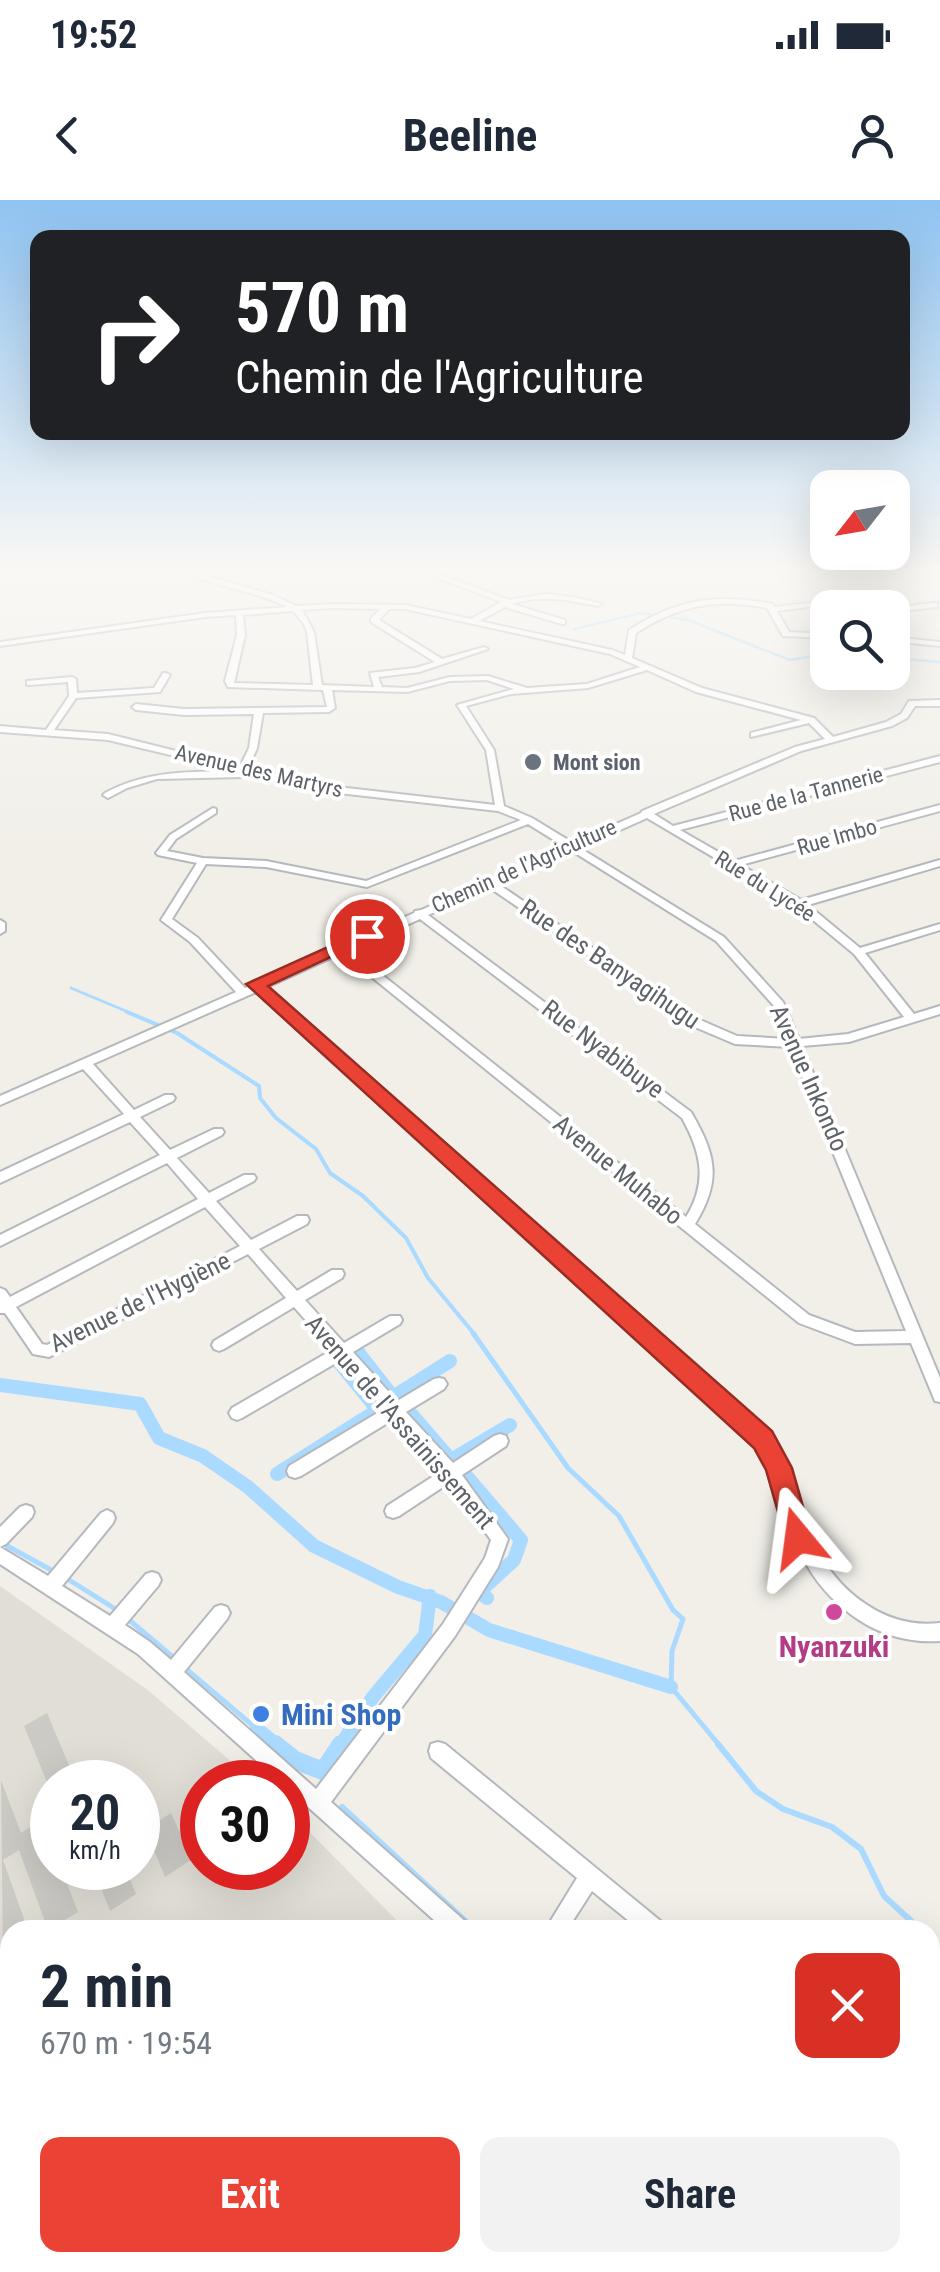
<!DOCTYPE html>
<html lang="en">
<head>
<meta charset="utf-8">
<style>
  :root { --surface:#fff; --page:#f2f2f3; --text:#1f2937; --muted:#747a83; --accent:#ea4335 }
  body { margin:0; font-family:"Roboto Condensed",sans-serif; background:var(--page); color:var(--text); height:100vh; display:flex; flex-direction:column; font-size:38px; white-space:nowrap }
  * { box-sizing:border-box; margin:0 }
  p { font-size:32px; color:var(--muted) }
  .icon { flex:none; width:55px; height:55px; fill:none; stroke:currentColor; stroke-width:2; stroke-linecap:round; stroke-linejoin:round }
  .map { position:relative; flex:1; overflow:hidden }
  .panel { position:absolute; left:0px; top:1720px; width:940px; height:352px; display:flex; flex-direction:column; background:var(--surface); border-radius:30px 30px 0 0; box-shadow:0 10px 40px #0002 }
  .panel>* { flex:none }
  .hud { position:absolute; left:30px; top:30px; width:880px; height:210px; border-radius:20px; box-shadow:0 10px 40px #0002; background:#202124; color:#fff; overflow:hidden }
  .needle { width:65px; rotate:239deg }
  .tools { position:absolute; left:810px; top:270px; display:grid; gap:20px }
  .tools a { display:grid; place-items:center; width:100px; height:100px; border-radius:20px; background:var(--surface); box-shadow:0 10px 40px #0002; font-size:50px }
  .speed { position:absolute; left:30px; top:1560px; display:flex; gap:20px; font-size:50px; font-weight:700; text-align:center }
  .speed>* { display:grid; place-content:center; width:130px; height:130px; border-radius:50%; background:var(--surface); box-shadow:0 10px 40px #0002; line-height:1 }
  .speed small { font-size:25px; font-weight:400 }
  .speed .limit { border:15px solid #d22; background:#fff; color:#111 }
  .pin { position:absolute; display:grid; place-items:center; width:85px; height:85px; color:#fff; margin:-42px; border:5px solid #fff; border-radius:50%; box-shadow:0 2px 10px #0007 }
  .me { position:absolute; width:110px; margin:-55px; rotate:344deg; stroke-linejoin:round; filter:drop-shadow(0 0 8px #0008) }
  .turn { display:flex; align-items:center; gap:35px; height:210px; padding:0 40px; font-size:45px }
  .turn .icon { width:130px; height:130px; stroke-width:2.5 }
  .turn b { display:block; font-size:70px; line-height:85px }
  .round { display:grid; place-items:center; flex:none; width:105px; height:105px; border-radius:20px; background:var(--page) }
  .headline { display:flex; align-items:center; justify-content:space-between; height:170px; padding:0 40px }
  h1 { font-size:60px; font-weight:700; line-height:75px }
  .primary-button { display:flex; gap:20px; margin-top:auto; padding:20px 40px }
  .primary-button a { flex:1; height:115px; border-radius:20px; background:var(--accent); color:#fff; font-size:40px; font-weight:700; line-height:115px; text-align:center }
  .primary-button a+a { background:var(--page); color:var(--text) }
  .status { display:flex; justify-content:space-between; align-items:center; height:70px; padding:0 50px; background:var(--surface); direction:ltr }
  .status svg { height:28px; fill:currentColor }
  header { display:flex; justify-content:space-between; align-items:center; height:130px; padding:0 40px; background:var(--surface); font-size:45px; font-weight:700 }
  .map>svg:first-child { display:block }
  .education { fill:#e1ded6; fill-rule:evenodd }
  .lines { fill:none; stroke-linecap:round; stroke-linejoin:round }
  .stream-far3 { stroke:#aadaff; stroke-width:2.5 }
  .stream-far2 { stroke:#aadaff; stroke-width:4 }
  .stream-far1 { stroke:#aadaff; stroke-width:5 }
  .stream { stroke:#aadaff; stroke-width:6 }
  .canal-far1 { stroke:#aadaff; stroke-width:14 }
  .canal { stroke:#aadaff; stroke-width:18 }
  .building { fill:#cccac5 }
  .minor-casing { stroke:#b5b8bc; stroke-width:4 }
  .minor { fill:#fff; fill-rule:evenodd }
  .route { fill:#ea4335; stroke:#982c22; stroke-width:2.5 }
  .worship-dot { fill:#6b7280; stroke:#fff; stroke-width:4 }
  .hotel-dot { fill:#d1479c; stroke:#fff; stroke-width:4 }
  .shop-dot { fill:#3f7fe0; stroke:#fff; stroke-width:4 }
  .labels { text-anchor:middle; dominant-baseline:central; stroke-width:8; stroke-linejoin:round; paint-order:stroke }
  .far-worship-label { font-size:22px; font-weight:bold; fill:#5b616d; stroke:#fff; text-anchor:start }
  .far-street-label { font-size:22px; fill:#5f6368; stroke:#fff }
  .street-label { font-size:25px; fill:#5f6368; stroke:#fff }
  .near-hotel-label { font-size:30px; font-weight:bold; fill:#b23c85; stroke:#fff }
  .near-shop-label { font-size:30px; font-weight:bold; fill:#366cbe; stroke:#fff; text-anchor:start }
</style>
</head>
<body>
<div class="status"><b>19:52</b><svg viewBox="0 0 49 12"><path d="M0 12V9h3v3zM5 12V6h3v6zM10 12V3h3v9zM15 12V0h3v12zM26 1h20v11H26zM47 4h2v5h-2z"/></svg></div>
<header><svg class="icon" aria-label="back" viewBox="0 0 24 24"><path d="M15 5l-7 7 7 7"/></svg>Beeline<svg class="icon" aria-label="person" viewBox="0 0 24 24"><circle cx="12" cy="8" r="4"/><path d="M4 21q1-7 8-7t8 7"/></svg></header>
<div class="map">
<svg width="940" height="2072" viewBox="0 0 940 2072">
  <rect width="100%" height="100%" fill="#f1efe8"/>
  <path class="education" d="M0,1386L149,1491L255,1582H202V1668H288V1610L406,1730H10V2062H733L743,2072H0ZM52,1582H138V1668H52Z"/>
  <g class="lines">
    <path class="stream-far3" d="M574,429L641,413L688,420L790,460L828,453
      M892,458L940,462
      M71,788L133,814"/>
    <path class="stream-far2" d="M127,812L177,833L259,886L260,898L276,918L316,949L330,973L363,996L406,1038L428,1078L475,1135"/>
    <path class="stream-far1" d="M473,1133L568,1268L619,1316L673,1410L683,1419L672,1451L671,1487L720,1546
      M0,1342L53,1371
      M66,1378L117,1410
      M128,1419L174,1458
      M185,1468L257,1529"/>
    <path class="stream" d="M718,1544L756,1591L783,1609L832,1627L861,1649L884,1696L921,1730
      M342,1607L475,1730
      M930,1772L940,1798"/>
    <path class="canal-far1" d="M354,1147L393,1197L450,1161
      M0,1185L140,1204L159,1238L203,1256L248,1287L314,1346L398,1387L441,1402L489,1430L671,1487
      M406,1208L451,1260L510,1225
      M463,1272L521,1340L514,1360L479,1392L487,1398
      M277,1274L378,1210L338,1161
      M257,1529L278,1546
      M340,1546L373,1497L425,1435L430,1396"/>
    <path class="canal" d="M275,1544L295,1560L323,1571L341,1544"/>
  </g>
  <path class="building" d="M47,1513L76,1582H47L24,1526Z
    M1,1580L21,1633L52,1613V1625L46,1629L52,1645V1668H61L78,1712L48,1730L19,1650L3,1660L28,1730H10V1756L3,1761Z
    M171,1613L192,1659L165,1677L150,1641L138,1649V1614L145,1630Z
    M93,1668H125L136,1694L110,1711Z"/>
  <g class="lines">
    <defs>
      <path id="minor" d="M176,367H185L214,378L273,395L296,406L334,404L405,405L471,419L501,402L410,367H419L509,400L546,394L578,398L602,404L598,406C569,400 541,394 512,404L565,420V424H562L505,407L479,421L612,450L625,455L629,430C677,399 717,393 773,404L774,407L826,401L835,408H828L824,405L777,411L789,432L828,434V438L783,436L767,408C718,398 678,405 636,433L632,458L702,488L814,518L833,537L886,522L901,514L909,501L940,500V506H915L907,518L892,526L801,551L654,614L673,626L940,556V562L680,630L734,661L940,605V611L741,665L801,700L940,660V666L808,705L860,748L940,724V730L865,753L914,814L940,806V814L849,842L802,846L940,1178V1202L935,1201L911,1143L855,1144L799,1123L342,753L265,788L769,1235C798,1296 807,1366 867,1405C890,1420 913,1426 940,1423V1441C912,1443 883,1436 859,1420C792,1376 789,1313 757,1245L256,792L93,864L134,910L165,895H173L175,898L173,901L140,917L170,950L214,929H222L224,932L222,935L177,958L209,993L244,975H254L256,978L254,981L216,1001L251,1040L297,1016H307L309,1020L307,1024L259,1049L297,1091L332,1070H342L344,1074L342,1078L305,1100L344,1143L390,1116H400L402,1120L400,1124L353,1152L397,1201L434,1179L439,1178L444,1179L447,1184L444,1189L406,1212L453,1263L494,1236L500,1234L506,1236L508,1241L506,1246L462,1275L508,1339L498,1367L455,1436L331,1602L467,1723L470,1730H445L288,1589V1582H280L138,1454L0,1364V1347L48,1376L101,1313L107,1310L113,1313L115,1318L113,1323L62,1386L110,1416L146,1374L152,1372L158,1374L161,1380L158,1386L125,1425L150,1442L171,1460L215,1407L221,1405L227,1407L230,1413L227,1419L184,1472L316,1589L443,1424L485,1358L491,1340L449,1283L399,1316L393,1318L387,1316L385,1311L387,1306L440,1272L394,1219L301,1276L295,1278L289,1276L287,1271L289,1266L384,1209L341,1160L242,1218L237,1220L232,1218L229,1213L232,1208L332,1150L294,1107L224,1149L219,1151L214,1149L212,1145L214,1141L286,1098L248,1054L49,1157L33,1154L5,1113H0V1088L5,1090L10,1097L198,999L167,963L0,1046V1035L160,955L130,922L0,983V972L124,914L83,869L0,905V896L236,792L190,742L161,720L197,663L158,655L156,653L170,635L213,608L216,609V613L176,639L167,651L203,658L266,661L366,681L521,620L498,611L312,590L248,574L244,577L157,579L127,588L108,598L103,595L105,593C147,570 190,572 237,571L108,540L0,532V526L46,530L69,496L68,482L30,485H27V481L72,477L76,479L77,493L154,488L163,473H166L170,475L160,492L76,498L54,530L108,534L240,567L249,548L254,514L184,515L136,510L132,507L136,504L184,509L327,507L323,490L228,487L225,481L237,435L236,415L205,417L0,446V442L205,413L287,407C253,389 210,388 176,367ZM334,408L381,409L371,418V422L435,462L415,468L370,473L374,487L322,485L314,432L302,410ZM389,409H405L610,454L640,467L587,484L527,488L488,476L450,477L407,488L382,487L378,477L419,472L488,449L484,447L442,459L379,420ZM293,411L304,424L307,432L313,485L234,483L245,435L243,415ZM647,470L696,492L801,520L751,533V537L809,523L825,539L795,547L642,611L641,613L573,643L532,618L504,606L494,550L466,506L511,494L588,488ZM487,480L514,489L457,505L486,550L495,605L312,584L248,569L257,548L263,513L329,512L335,508L332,490L407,492L450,481ZM647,618L796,706L854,754L904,817L848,834L799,839L783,802L724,737L580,648ZM528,624L565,647L491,680H484L483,683L421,710L415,711L414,713L344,744L337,745L336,748L258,782L251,783L250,786L245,788L198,738L172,719L206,664L266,667L367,687ZM572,651L716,741L774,806L787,839L737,836L698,819L498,684ZM490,688L690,825L735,844L790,847L906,1131L855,1132L809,1115L695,1024C722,980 716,955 691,912L428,715ZM420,719L682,918C701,952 708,982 686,1017L351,750ZM205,1007L240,1046L47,1145L42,1144L16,1107Z
        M934,403H937V407L892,412V408Z
        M892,437L940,442V446L892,441Z
        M0,720L5,723V731L0,734Z
        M26,1305L32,1307L34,1312L32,1317L6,1344L0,1347V1327L20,1307Z
        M438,1542L445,1544L663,1723L666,1730H640L592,1691L567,1730H545L577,1678L431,1558L429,1551L431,1544Z
        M798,2062H828L832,2072H803Z"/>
    </defs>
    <use href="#minor" class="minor-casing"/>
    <use href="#minor" class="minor"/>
  </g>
  <linearGradient id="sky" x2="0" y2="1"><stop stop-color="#8fc3f1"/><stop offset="0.56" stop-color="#f9f8f5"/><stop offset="1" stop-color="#f9f8f5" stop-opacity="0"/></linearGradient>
  <rect width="940" height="657" fill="url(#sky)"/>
  <path class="route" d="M361,732L376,736L268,786L772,1231L792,1268L812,1338L808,1347L798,1351L788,1347L766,1270L754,1248L246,784Z"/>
  <circle class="worship-dot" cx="533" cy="562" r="10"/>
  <circle class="hotel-dot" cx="834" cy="1412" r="10"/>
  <circle class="shop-dot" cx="261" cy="1514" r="10"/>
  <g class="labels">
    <g class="far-worship-label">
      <text x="553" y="562">Mont sion</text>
    </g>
    <g class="far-street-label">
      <text transform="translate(259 571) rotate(13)">Avenue des Martyrs</text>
      <text transform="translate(806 594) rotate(-15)">Rue de la Tannerie</text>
      <text transform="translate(837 637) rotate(-16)">Rue Imbo</text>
      <text transform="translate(524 666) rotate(-24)">Chemin de l'Agriculture</text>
      <text transform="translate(765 686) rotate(32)">Rue du Lycée</text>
    </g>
    <g class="street-label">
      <text transform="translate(610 764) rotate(34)">Rue des Banyagihugu</text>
      <text transform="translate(603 849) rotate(37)">Rue Nyabibuye</text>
      <text transform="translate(809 878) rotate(66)">Avenue Inkondo</text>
      <text transform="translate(618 970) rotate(39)">Avenue Muhabo</text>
      <text transform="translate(140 1102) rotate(-26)">Avenue de l'Hygiène</text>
      <text transform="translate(400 1222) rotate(49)">Avenue de l'Assainissement</text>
    </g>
    <g class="near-hotel-label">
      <text x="834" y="1446">Nyanzuki</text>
    </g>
    <g class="near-shop-label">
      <text x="281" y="1514">Mini Shop</text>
    </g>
  </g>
</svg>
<div class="tools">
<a><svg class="needle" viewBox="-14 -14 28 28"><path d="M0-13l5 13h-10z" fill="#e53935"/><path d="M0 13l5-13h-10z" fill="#747a83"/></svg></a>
<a><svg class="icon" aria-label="search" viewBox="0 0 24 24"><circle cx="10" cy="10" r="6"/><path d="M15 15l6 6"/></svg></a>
</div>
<div class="speed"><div>20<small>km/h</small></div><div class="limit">30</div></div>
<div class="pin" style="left:367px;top:736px;background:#d93025"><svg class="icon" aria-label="arrive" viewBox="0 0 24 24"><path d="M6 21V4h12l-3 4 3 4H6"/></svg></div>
<svg class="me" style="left:798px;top:1338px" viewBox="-20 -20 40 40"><path d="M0-17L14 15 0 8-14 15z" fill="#ea4335" stroke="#fff" stroke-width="4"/></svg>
<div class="hud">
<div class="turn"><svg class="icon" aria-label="right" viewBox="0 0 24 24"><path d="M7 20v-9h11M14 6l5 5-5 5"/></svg><div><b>570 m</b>Chemin de l'Agriculture</div></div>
</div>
<section class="panel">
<div class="headline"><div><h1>2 min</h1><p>670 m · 19:54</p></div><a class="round" style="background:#d93025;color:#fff"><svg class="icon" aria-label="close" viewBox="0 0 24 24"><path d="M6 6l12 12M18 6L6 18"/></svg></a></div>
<div class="primary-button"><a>Exit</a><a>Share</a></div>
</section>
</div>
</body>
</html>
